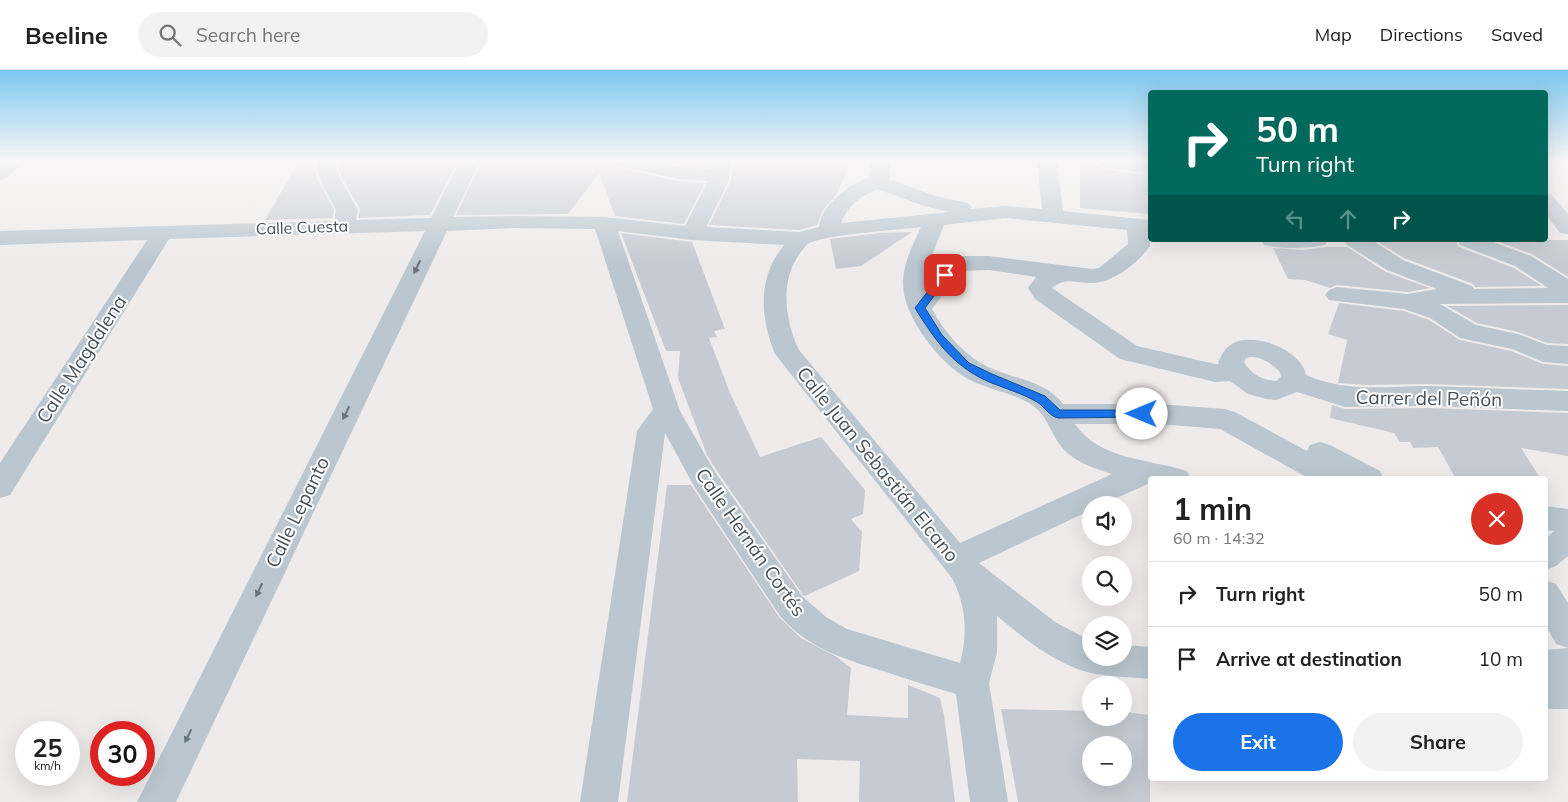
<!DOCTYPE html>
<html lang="en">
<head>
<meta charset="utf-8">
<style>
  :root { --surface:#fff; --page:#f2f2f2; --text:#222; --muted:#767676; --line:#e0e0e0; --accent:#1a73e8 }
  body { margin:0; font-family:Mulish,sans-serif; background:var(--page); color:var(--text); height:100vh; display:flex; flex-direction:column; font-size:19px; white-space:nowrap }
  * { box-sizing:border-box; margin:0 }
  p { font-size:16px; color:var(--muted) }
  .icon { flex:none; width:28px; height:28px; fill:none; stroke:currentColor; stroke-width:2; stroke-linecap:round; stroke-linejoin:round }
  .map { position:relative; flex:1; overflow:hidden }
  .sheet { position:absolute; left:1148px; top:406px; width:400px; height:305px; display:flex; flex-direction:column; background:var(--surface); border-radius:5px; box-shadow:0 5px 20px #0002 }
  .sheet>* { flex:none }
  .guide { position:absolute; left:1148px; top:20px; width:400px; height:152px; border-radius:5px; box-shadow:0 5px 20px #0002; background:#00695c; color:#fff; overflow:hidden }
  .buttons { position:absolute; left:1082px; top:426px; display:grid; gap:10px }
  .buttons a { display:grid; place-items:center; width:50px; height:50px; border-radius:50%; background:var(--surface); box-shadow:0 5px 20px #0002; font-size:25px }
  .speed { position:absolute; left:15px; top:651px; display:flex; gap:10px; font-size:25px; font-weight:700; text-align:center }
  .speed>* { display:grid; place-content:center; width:65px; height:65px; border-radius:50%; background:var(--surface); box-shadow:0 5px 20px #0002; line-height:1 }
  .speed small { font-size:12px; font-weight:400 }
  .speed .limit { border:8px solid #d22; background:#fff; color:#111 }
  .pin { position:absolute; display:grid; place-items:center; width:42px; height:42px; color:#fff; margin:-21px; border-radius:10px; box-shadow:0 2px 8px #0006 }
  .me { position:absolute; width:55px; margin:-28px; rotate:270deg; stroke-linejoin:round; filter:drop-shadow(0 0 4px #0008) }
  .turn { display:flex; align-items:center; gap:18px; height:105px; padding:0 25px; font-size:22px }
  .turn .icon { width:65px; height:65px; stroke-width:2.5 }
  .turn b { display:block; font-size:35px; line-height:42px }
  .lanes { display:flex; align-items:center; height:48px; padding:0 25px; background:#0003; justify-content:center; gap:25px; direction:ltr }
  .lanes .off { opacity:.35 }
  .round { display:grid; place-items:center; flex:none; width:52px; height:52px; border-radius:26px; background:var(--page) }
  .overview { display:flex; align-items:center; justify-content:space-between; height:85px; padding:0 25px }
  h1 { font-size:30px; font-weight:700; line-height:38px }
  .action { display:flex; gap:10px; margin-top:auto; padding:10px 25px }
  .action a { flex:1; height:58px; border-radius:30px; background:var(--accent); color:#fff; font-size:20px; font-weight:700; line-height:58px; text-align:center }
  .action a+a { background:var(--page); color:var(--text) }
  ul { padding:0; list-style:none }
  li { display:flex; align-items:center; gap:15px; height:65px; padding:0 25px; border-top:1px solid var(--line) }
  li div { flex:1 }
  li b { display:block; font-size:19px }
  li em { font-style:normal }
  header { display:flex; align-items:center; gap:30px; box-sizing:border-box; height:70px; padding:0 25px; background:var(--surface); border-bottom:1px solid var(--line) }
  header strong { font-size:24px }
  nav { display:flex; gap:28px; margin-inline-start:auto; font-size:18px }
  .search { width:350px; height:45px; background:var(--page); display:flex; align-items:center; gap:12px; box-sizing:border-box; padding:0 18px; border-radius:28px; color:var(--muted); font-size:19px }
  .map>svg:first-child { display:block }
  .building { fill:#c6cad2; fill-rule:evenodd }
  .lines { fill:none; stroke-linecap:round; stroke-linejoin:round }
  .minor { fill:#bac7d0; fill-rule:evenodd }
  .oneway { fill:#66747e }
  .route { fill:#1a73e8; stroke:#114b97 }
  .labels { text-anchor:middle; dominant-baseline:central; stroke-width:4; stroke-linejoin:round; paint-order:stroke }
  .far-street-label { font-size:16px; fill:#42505b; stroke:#fff }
  .street-label { font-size:19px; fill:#42505b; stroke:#fff }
</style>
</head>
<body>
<header>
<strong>Beeline</strong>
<div class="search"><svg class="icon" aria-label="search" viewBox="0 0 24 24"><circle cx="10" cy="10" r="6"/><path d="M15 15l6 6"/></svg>Search here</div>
<nav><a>Map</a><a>Directions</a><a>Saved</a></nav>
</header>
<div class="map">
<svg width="1568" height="732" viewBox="0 0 1568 732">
  <rect width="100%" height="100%" fill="#efebeb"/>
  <path class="building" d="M299,91H313L317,108L334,140L333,148L265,150Z
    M337,91H458L430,145L358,148L360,139L341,106Z
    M482,91H611L616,97L678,111L705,113L684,154L615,146L599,103L568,144L456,145Z
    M657,91H710L709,97L678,95Z
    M734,91H851L837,124L823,140L817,155L799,160L709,155L730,113Z
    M1080,91H1094L1098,96L1105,99L1150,106V144L1080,138Z
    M912,162L861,196L836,199L830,169L880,163Z
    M621,163L692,172L725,259L714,261L717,267L709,268L730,323L760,387L821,367L865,420L863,444L851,449L862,462L859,501L805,526L803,525L717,401L707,385L678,308L680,281H666Z
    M1375,170H1455L1459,177L1514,198L1542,216L1475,217L1473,214L1404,188Z
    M1493,170H1568V207L1532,184Z
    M1326,177H1347L1386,202L1430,218L1408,222L1337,215L1330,218L1305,210L1288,209L1273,178L1303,180Z
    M1339,233L1404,241L1429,250L1460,270L1511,281L1543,294L1568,296V319L1427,314L1366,315L1338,313L1347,270L1328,264Z
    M1568,235V274L1547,273L1518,262L1477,253L1447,236Z
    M1332,335L1345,339L1428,338L1568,343V386L1521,378L1541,409H1456L1438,377L1413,378L1410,372H1400L1394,363L1330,348Z
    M667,415H691L779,547L801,568L837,587L851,598L847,645L908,648V615L940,628L944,645L955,732H859L860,691L797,689L798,732H627Z
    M1001,639L1091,641V648H1124V642L1150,645V732H1018ZM1091,675H1124V708H1091Z"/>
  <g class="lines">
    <path class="minor" d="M3,91H25L7,108L0,110V94Z
      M315,91H335L339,107L358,140L356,150L431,148L460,91H480L453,147L514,146L604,147L685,156L708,111L678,109L616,95L613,91H649L678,97L711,99L712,91H732L728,112L706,157L799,162L819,157C822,134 848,115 868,108L871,91H891L889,109L935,126L968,133L972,137L970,139L1005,136L1042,139L1037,91H1057L1063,141L1150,150V176C1138,193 1114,212 1093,213C1076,214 1067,206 1052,218L1137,276L1215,294H1219L1218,292C1221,287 1224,279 1229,276C1249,259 1302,279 1306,305C1348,323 1383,316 1427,316C1474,317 1521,320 1568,321V341L1428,336L1345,337L1297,322L1276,330L1267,329L1248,324L1230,311L1215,312L1120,289L1035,229L1028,218L1036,207L989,200L960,201L932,239C944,262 964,285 988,297C1013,309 1045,310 1063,334H1159L1225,339L1235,342L1307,381L1310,375L1320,372L1330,375L1380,401L1384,409H1310L1220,359L1159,354H1075C1099,390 1150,389 1187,401L1191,409H1150V413L1101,435H1091V440L979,493L1055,552L1091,571V588H1124V575L1150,577V609C1132,607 1114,607 1096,604C1059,597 1026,570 997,546V583L989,613L1008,732H970L956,624C932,617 907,609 883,601C843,589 808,578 780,546L695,418L665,363L618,732H580L637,361L653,339L595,159L514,158L447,161L176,732H137L425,161L169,169L10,425L0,428V393L147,170L0,175V161L334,151L336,140L319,107ZM877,119L924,136L950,142L841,153C847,136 861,126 877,119ZM1005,148L1127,160L1128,174L1099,198L1092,199L989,186H962L944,191L926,214L931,188L944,155ZM921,157C913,174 904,192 903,211C901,245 940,294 968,309C988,320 1012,322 1032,335C1044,343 1049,357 1056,369C1068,390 1090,397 1112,404L960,473L799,280C785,250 779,210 801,182C803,180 806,175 808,174C824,164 899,160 921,157ZM618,161L692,170L784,175C757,208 760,247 775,284L952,508C966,535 968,564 960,593L847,559L826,547L802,526L715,402L680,341ZM1251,287C1262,287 1272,294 1280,302L1281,307L1276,311C1262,310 1251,304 1244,292L1246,288Z
      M1096,91L1150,92V104L1106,97L1099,95Z
      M1545,123L1552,125L1568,144V164L1560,163L1545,143Z
      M1261,170H1328L1325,175C1307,179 1282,179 1264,175Z
      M1344,170H1372L1403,190L1472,216L1474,219L1548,218L1515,196L1460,175L1457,170H1488L1531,186L1568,209V233L1440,234L1476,255L1518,264L1547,275L1568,276V294L1543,292L1512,279L1460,268L1430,248L1404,239L1329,230L1325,225L1329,220L1337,217L1408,224L1437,219L1387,200L1347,175Z
      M1545,436L1568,439V486L1556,496L1545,500V469L1554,461L1545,460Z
      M1545,510L1556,514L1568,533V578L1556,574L1545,554Z
      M1568,578V639H1545V580Z"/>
  </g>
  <defs><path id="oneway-solid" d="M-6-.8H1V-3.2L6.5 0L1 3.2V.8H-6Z" transform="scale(1.25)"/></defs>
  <g class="oneway">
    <use href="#oneway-solid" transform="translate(417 197) rotate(116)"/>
    <use href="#oneway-solid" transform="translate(346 343) rotate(116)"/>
    <use href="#oneway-solid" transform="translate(259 520) rotate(116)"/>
    <use href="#oneway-solid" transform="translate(188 666) rotate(116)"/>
  </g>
  <linearGradient id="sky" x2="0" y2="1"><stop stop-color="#7bc6ee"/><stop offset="0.47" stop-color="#f8f6f6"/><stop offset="1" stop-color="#f8f6f6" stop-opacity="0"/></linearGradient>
  <rect width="1568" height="193" fill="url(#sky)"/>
  <path class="route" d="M945,202L950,205L925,238L942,265L969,293L992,304L1045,326L1060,340H1142L1146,341L1147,344L1146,347L1058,348C1049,346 1044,336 1037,332C1022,323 1003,318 987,311C952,295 935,270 915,238L942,203Z"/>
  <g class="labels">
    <g class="far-street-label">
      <text transform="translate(302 157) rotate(-2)">Calle Cuesta</text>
    </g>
    <g class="street-label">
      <text transform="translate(81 289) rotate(-57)">Calle Magdalena</text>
      <text transform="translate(1429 328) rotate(1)">Carrer del Peñón</text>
      <text transform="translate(878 394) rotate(51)">Calle Juan Sebastián Elcano</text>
      <text transform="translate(297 442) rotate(-64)">Calle Lepanto</text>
      <text transform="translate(751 472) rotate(55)">Calle Hernán Cortés</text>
    </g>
  </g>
</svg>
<div class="buttons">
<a><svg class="icon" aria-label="sound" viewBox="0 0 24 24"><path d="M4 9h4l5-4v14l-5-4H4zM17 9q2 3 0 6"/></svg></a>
<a><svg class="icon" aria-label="search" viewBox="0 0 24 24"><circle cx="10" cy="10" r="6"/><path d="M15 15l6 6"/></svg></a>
<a><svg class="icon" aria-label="layers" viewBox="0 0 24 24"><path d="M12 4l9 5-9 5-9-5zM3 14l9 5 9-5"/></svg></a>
<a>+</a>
<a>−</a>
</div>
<div class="speed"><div>25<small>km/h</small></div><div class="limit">30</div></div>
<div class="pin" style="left:945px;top:205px;background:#d93025"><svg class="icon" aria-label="arrive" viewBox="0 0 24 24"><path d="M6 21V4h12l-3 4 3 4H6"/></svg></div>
<svg class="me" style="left:1142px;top:344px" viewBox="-20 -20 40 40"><circle r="19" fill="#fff"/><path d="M0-13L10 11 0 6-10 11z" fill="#1a73e8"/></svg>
<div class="guide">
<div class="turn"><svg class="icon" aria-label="right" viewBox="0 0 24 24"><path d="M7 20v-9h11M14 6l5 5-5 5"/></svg><div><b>50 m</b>Turn right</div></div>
<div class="lanes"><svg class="icon off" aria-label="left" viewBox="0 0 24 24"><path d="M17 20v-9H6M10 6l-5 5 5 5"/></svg><svg class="icon off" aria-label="ahead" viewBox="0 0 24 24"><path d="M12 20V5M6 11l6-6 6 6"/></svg><svg class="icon" aria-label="right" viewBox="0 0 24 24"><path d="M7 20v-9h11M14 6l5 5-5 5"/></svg></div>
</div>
<section class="sheet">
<div class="overview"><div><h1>1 min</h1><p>60 m · 14:32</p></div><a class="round" style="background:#d93025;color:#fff"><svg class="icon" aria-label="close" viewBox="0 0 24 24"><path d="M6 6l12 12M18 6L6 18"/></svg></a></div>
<ul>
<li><svg class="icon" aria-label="right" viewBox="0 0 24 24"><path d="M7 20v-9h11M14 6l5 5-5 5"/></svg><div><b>Turn right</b></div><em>50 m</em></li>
<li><svg class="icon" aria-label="arrive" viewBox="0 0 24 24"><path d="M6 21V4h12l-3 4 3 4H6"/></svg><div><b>Arrive at destination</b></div><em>10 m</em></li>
</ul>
<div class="action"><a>Exit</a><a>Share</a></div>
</section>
</div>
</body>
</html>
